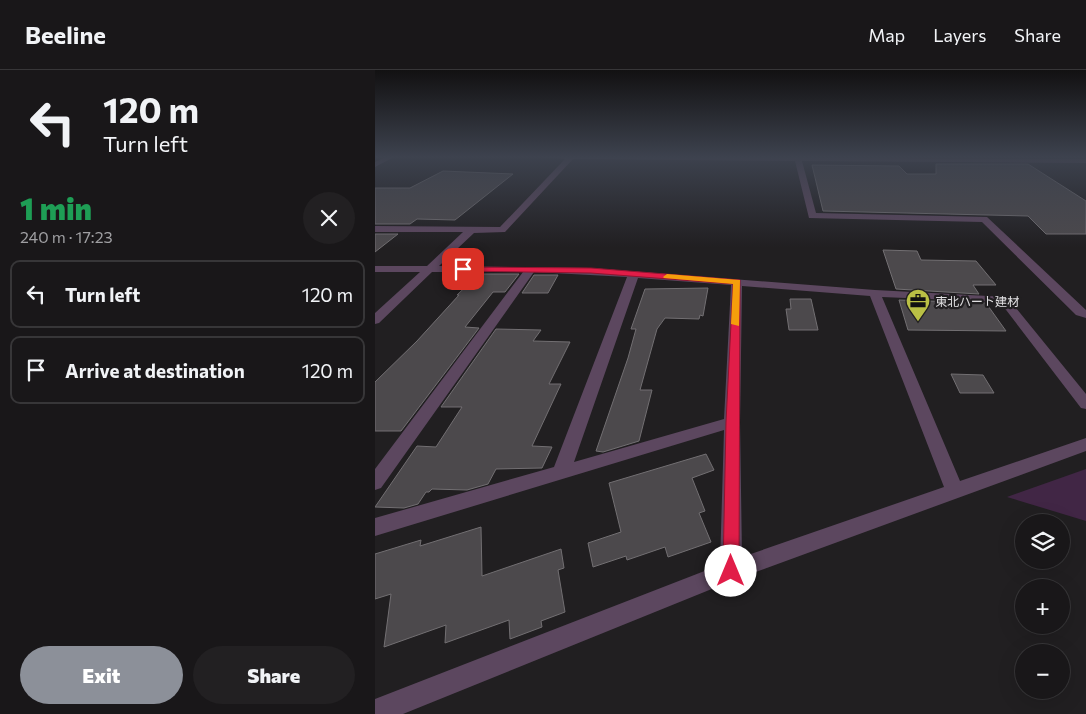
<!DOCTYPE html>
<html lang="en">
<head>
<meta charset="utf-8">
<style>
  :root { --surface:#191719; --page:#222022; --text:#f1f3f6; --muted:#9f9fa2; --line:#373638; --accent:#8c9099 }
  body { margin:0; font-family:Commissioner,"Noto Sans JP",sans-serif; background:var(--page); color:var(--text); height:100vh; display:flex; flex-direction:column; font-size:19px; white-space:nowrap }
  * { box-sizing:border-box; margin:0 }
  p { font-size:16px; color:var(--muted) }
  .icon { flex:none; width:28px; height:28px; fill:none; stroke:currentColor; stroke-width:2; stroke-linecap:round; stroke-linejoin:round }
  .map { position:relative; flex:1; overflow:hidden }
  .panel { display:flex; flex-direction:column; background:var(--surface); width:375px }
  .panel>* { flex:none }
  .hud { background:#191719; color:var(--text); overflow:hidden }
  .buttons { position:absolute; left:640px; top:444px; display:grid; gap:10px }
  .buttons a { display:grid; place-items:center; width:55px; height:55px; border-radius:50%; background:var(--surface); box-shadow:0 5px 20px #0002,0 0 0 1px var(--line); font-size:25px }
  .pin { position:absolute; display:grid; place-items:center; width:42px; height:42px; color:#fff; margin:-21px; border-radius:10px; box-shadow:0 2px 8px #0006 }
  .me { position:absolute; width:55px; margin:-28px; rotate:0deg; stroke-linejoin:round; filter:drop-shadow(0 0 4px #0008) }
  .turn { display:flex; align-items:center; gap:18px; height:105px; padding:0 20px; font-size:22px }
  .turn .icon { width:65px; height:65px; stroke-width:2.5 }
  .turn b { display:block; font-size:35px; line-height:42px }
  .round { display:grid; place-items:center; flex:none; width:52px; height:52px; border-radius:26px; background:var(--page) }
  .head { display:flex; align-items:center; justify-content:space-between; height:85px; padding:0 20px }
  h1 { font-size:30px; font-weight:800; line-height:38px; color:#1e9e55 }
  .cta { display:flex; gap:10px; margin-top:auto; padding:10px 20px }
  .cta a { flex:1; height:58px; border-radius:30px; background:var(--accent); color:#fff; font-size:20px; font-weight:800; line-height:58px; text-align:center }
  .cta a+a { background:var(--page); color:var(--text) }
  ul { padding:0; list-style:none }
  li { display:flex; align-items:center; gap:15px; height:68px; margin:0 10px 8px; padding:0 10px; border:2px solid var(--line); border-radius:10px }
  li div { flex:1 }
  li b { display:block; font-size:19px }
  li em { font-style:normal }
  header { display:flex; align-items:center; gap:30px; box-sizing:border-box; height:70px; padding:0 25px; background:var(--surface); border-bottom:1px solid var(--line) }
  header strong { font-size:24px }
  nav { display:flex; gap:28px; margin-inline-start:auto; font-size:18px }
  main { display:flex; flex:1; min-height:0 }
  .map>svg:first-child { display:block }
  .green { fill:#412645 }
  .building { fill:#4c494c; stroke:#726f72 }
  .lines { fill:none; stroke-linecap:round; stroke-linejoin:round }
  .minor { fill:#5c475f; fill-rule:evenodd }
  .route { fill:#e11d48; stroke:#92132f }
  .slow { fill:#f59e0b }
  .labels { text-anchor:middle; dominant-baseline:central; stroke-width:4.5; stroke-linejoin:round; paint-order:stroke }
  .far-poi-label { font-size:12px; fill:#e1e0e2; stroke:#211f21; text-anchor:start }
</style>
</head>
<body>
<header>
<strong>Beeline</strong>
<nav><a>Map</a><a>Layers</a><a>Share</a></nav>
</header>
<main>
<section class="panel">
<div class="hud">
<div class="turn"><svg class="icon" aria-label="left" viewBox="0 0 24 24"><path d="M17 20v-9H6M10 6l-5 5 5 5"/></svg><div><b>120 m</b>Turn left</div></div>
</div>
<div class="head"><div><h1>1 min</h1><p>240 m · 17:23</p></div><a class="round"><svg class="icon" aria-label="close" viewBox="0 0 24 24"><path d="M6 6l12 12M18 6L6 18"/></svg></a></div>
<ul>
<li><svg class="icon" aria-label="left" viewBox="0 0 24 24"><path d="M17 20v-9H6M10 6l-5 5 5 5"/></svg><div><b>Turn left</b></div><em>120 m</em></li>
<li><svg class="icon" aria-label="arrive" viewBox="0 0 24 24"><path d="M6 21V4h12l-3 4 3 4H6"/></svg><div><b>Arrive at destination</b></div><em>120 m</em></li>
</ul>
<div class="cta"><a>Exit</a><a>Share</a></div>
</section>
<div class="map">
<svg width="711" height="644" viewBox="0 0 711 644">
  <rect width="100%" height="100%" fill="#211f21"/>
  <path class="green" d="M711,399V451L632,427Z"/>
  <path class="building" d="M561,94H653L711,131V164H671L653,146L448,141L437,95L524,96L532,104H561Z
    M68,101L138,104L80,150L42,149L35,154H0V118H35Z
    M0,164H23L0,182Z
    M508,180L542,181L546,190L601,191L621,215H598L604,224L521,219Z
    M104,204H144L130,222H118L90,257L104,258L26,361H0V312L42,271L84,225H82Z
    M159,205H183L173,223H147Z
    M333,218L328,246L325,245L324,249L290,248L282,259L265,320H277L264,371L228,382L221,381L253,288L261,259H256L270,219Z
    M415,229H436L443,260H414L411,239H416Z
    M524,230L611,233L631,261L533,260Z
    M121,259L166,260L158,271L195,272L174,314H186L157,376L177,377L167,398L121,399L113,414L92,420L57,419L54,422H51L43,434L29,438L0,437L42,376L61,377L87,337H66Z
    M576,304L608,305L619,323H585Z
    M331,384L339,400L317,408L330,441L324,443L336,472L293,487L290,477L252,490L251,486L218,497L213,473L246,462L234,413Z
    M106,457L107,506L186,479L189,498L183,500L190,542L166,551L167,557L135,569L134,550L70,573L71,555L9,577L16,524L0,529V484L46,470L45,476Z"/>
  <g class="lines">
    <path class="minor" d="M11,87H19L0,97V92Z
      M168,87L711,89V93L427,91L441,143L612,147L711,240V248L701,245L607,152L434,148L420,91L198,89L130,162L99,163L64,196L216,198L500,220L632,227L711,324V339L706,338L625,232L507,227L585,411L711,368V381L359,510L28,644H0V629L345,495L349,360L0,466V448L179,397L252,207L159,202L6,418L0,420V399L148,202H57L4,253L0,254V243L45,202H0V196H52L88,162H0V156L125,157L190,89ZM263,208L356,215L349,349L199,392ZM367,216L495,226L569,417L367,487L365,352Z"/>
  </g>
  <linearGradient id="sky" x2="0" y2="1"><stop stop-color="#121112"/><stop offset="0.49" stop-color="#3d424e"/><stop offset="1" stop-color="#3d424e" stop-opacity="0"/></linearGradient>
  <rect width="711" height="177" fill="url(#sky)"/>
  <path class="route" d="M88,197L216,198L365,210L364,501L362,506L356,508L350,506L348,501L351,352L358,214L216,203L86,201L84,199Z"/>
  <path class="slow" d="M292,204L365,210L364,256L356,254L358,214L289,208L288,207Z"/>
  <defs>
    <symbol id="office-pin" viewBox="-11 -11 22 30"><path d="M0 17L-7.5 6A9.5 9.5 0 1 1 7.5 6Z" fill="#bac045" stroke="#211f21"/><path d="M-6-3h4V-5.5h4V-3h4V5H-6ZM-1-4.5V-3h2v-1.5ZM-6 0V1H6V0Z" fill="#111"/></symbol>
  </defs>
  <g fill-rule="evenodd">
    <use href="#office-pin" x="529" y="217" width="28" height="38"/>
  </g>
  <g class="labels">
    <g class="far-poi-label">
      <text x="560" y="231">東北ハート建材</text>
    </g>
  </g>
</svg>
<div class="buttons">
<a><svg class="icon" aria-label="layers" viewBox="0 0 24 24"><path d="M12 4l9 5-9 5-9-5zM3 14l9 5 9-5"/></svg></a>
<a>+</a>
<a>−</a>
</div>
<div class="pin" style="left:88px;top:199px;background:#d93025"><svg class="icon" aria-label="arrive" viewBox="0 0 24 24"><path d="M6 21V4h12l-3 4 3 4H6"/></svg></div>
<svg class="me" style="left:356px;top:501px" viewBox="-20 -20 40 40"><circle r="19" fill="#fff"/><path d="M0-13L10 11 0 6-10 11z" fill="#e11d48"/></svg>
</div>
</main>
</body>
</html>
